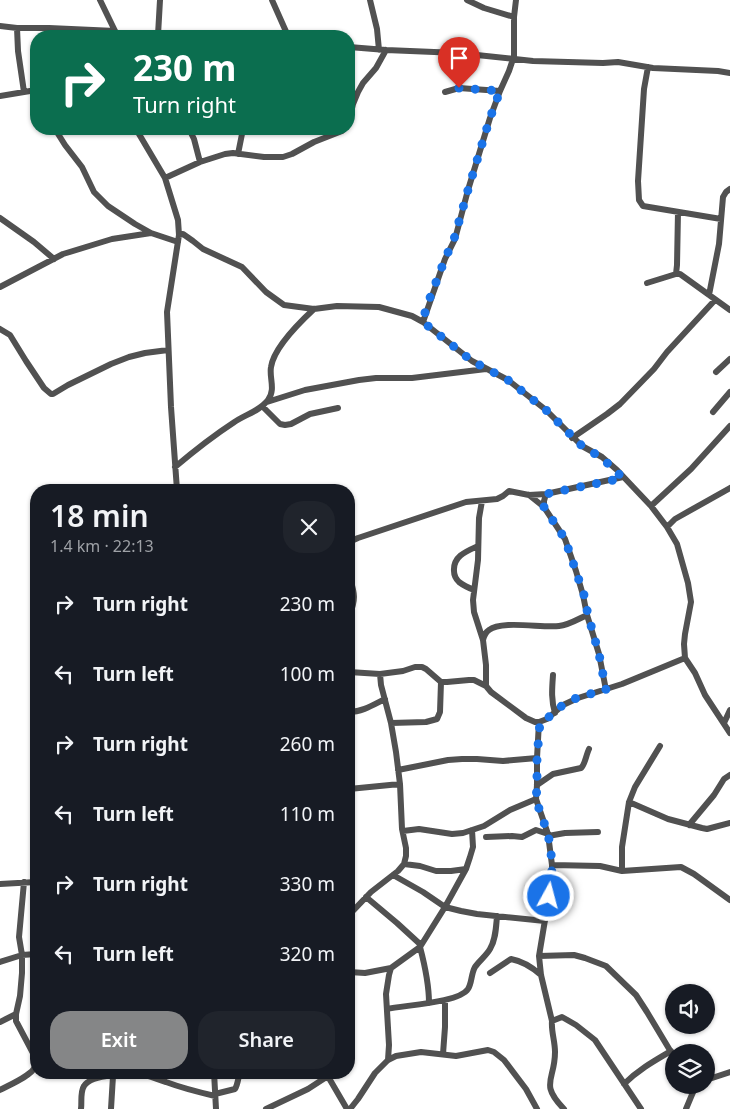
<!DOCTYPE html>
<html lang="en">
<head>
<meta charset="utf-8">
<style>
  :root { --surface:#171b24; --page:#20242c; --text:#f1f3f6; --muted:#9ea1a6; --accent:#858687 }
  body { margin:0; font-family:"Noto Sans",sans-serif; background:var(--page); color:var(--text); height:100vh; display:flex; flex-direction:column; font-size:19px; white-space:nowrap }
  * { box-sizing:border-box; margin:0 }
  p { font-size:16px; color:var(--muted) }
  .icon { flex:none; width:28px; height:28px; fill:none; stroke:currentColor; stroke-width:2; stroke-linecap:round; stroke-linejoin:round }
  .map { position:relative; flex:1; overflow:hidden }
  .drawer { position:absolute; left:30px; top:484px; width:325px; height:595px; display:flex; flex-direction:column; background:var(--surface); border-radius:20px; box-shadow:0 1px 4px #0004 }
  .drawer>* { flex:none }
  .banner { position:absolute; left:30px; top:30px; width:325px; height:105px; border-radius:20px; box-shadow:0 1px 4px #0004; background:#0b6e4f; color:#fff; overflow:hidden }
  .buttons { position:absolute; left:665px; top:984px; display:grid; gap:10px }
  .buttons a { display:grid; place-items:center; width:50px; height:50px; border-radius:50%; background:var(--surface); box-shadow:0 1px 4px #0004; font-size:25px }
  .pin { position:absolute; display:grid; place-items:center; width:42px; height:42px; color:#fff; margin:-51px -21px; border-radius:50% 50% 50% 0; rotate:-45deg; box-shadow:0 0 5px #0007 }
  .pin .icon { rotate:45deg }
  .me { position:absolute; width:55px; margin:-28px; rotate:7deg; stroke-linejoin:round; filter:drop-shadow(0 0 4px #0008) }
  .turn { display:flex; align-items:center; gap:18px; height:105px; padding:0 20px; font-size:22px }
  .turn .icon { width:65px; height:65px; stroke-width:2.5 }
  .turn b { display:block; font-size:35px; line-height:42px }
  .round { display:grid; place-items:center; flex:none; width:52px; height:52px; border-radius:20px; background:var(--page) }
  .headline { display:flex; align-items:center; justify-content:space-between; height:85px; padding:0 20px }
  h1 { font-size:30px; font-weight:600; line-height:38px }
  .button { display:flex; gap:10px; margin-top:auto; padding:10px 20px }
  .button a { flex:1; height:58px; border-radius:20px; background:var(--accent); color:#fff; font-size:20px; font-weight:600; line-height:58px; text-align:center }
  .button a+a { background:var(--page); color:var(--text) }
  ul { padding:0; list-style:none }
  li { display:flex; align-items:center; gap:15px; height:70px; padding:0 20px }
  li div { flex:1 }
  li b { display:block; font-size:19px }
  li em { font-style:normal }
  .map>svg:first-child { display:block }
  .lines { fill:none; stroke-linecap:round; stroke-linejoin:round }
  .minor { stroke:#515151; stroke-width:6 }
  .route { stroke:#1a73e8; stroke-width:9; stroke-dasharray:0 16.2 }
</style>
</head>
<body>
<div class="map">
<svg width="730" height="1109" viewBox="0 0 730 1109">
  <rect width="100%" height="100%" fill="#fff"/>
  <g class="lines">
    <path class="minor" d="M100,0L116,33
      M272,0L288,36
      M370,0L377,29L379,50
      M467,0L484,8L514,17
      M0,26L17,28H49L115,31
      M17,28L18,51L24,92
      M62,29V36
      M116,34L181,36
      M158,35L160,0
      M349,47L386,50L458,53L533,61L603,63L618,62L653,68L718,71L730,73
      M514,59V17L516,0
      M648,67L644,89L638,181L639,200L643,206L721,219
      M445,92L459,88L500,91
      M0,96L36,90
      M349,121L353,104L358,92L363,83L376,68L386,50
      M55,129L65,145L82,167L94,192L108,206L135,224L151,233L178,242
      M136,129L165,178L178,220L179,235L167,312L171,407L177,490
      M189,129L194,139L200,162
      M238,154L243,129
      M165,178L200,162L225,154L233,153L264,157H283L292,154L314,142L342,131L344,129
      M0,218L34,242L54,259
      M179,235L183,234L193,241L203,249L242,267L266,292L284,305L314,309L337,306L379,307L412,316L423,322L472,361L508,380L546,410L582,446L602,457L617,470L651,506L667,527L677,544L688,583L691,602L685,634L684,644L685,658L695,673L705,695L730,733
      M676,274L677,265L678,212
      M647,283L676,274H680L730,310
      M0,287L63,254L112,239L151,233
      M709,295L719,244L723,197L726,192L730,189
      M423,322L445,259L455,239L468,190L490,118L500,91L509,71L513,59
      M0,329L10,335L26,361L44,388L51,394H53L68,385L111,364L129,357L145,353L168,350
      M716,372L730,359
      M267,402L305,390L359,380L376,378H412L486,369
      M262,406L280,424L285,425L291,424L310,414L338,408
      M713,412L730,392
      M572,438L607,414L620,404L654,369L667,352L715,300
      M175,467C194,451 213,436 233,423C244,415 260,411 268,400C276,389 269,378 271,367C274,347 300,322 314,309
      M546,494L544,501V507L565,539L576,571L583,595L587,615L599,654L606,690
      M529,495L544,507
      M482,501L479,518L478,560L473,600L474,612L483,640L486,665V686
      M651,506L691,469L730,426
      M667,527L675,519L730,488
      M349,542L358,538L466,502L497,499L503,496L509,491L529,495L546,494L623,477
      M349,575C354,592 357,598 349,616
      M474,590C469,588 463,585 459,582C456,579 454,575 454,571C453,556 467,551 478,546
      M483,640C484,636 486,632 489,630C501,620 542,628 559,626C569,625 578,619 587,615
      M349,672L380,674L403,671L415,667H422L426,669L441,682H447L469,680H474L486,686L491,692L526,718L535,722H539L547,719L563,705L578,698L622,684L685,658
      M553,675C552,689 551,700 555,713
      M349,712C362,712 373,705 385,699
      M539,722L537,758V785L536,799L548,834L552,865V878L539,956L541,975L552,1021C551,1031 555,1041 555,1052C555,1081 539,1083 564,1109
      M391,723L426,722L437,719L440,712L441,682
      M724,723L730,710
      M398,770L448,760L462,759H477L503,761L537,758
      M537,785L553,774L581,768C585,765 586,755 589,749
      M349,789L400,784
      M629,802L668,819L702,828L707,829L730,823
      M689,825L714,795L724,779L730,775
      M403,831L419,829L452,834L463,833L484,826L510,810L536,799
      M548,836L565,833L598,832
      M486,837L512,836L522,837L536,830L548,834
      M404,864L420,866L436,871H451L466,869
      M552,865L600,866L622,871L681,867L694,874L730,900
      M622,871V847L629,802L635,787L660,746
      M393,875L423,892L445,907L461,911L477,914L545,921
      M0,884L36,882
      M366,897L397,923L421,945
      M349,915L371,892L398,871L404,864L406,856V848L402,829L400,784L396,752L391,723L381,685L380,674
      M420,947C425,966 429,983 429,1003
      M539,956L574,955L585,958L606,966L636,995L647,1012L674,1057
      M0,962L22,955L36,954
      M349,972L365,973L391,968
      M490,973L511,959C522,961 533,968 541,975
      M387,1009C404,1005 459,1003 468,989C472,983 471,974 475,967C479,961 486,956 490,949C496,939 496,927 497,916
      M552,1021L562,1017L576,1025L595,1040L641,1109
      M0,1022L16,1014
      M443,1054L445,1027V1001
      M388,1060L389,1045L386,994L389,975L391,968L420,947L445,907L466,869L470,857L473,847L472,830
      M214,1072L216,1109
      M326,1073L347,1109
      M706,1080L730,1072
      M624,1084C638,1070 654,1061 671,1051
      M0,1090C9,1085 31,1076 35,1067C36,1063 35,1059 34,1055L16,1021V1014L20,996L22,973V955L19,937L24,882
      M215,1094L235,1089C238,1084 238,1078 240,1072
      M81,1109C82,1102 80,1092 84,1086C91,1074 131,1073 144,1075C151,1076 159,1080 166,1082C182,1088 198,1092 215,1096
      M111,1109L113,1076
      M266,1109L308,1089L328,1076
      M350,1109L358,1099L375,1073L388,1060L396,1056L421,1052L456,1056L488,1050L494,1052L504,1060L526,1089L537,1109
      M686,1109L696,1085"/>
  </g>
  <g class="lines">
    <path class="route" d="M459,88L500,91L490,118L468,190L454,239L445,259L426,308L423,322L472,361L508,380L546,410L582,446L602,458L623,478L546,494L544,501V507L565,539L584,595L588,615L599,654L606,690C591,694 576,696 563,705C555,711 550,718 540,722L537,758V786L536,800L548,834L551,851L552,878L549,896"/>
  </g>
</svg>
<div class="buttons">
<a><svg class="icon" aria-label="sound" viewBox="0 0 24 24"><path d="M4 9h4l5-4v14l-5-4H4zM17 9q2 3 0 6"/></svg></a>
<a><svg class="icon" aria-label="layers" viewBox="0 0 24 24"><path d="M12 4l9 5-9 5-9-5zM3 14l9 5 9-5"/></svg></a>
</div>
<div class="pin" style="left:459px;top:88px;background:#d93025"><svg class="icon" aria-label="arrive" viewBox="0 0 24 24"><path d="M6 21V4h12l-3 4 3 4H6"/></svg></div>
<svg class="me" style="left:549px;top:896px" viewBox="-20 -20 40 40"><circle r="17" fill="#1a73e8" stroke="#fff" stroke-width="3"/><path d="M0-11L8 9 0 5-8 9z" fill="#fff"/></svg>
<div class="banner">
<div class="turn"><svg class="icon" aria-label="right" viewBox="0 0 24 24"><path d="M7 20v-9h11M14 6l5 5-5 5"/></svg><div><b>230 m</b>Turn right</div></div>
</div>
<section class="drawer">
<div class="headline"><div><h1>18 min</h1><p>1.4 km · 22:13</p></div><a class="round"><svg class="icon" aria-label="close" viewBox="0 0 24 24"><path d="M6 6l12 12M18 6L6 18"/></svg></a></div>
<ul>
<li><svg class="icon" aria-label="right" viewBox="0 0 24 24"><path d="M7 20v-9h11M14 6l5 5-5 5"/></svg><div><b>Turn right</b></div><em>230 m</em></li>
<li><svg class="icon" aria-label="left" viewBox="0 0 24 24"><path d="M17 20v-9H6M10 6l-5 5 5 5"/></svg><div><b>Turn left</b></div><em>100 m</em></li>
<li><svg class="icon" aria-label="right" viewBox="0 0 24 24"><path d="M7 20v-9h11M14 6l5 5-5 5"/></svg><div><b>Turn right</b></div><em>260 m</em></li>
<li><svg class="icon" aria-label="left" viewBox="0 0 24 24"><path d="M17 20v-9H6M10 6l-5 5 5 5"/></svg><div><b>Turn left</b></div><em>110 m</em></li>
<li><svg class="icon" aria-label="right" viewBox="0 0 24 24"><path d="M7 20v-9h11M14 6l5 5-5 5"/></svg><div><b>Turn right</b></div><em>330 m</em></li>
<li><svg class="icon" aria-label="left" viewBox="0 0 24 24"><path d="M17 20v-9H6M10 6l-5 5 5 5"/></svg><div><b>Turn left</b></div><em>320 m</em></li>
</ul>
<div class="button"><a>Exit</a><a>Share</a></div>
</section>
</div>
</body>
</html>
